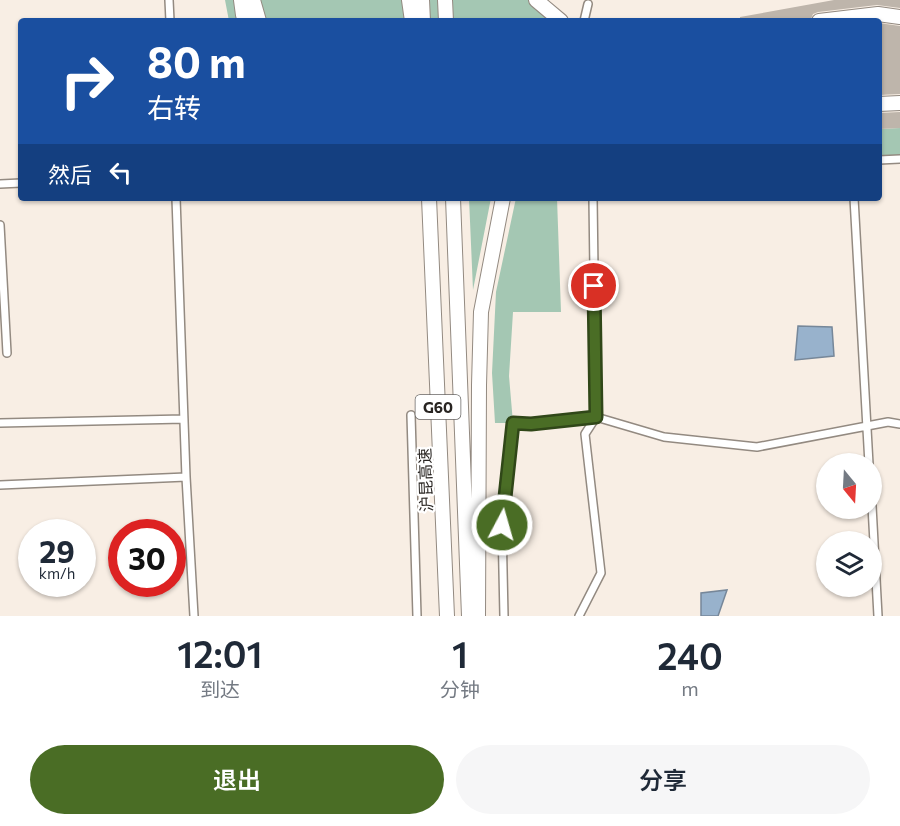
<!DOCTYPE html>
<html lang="zh">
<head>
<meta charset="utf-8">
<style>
  :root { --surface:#fff; --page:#f6f6f7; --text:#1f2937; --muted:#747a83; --accent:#4a6d25 }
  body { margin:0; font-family:Commissioner,"Noto Sans SC",sans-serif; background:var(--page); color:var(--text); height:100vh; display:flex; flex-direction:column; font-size:22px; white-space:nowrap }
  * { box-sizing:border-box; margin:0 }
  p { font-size:20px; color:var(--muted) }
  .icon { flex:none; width:33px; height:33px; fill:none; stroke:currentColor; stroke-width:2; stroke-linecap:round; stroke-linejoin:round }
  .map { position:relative; height:616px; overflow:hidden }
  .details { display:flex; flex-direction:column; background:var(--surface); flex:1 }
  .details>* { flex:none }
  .top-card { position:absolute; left:18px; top:18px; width:864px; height:183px; border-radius:6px; box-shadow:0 2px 4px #0004; background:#1a4fa0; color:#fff; overflow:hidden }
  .needle { width:39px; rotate:162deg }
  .controls { position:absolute; left:816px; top:453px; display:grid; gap:12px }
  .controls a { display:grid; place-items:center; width:66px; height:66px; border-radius:50%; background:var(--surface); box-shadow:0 2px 4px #0004; font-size:30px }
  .speed { position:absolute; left:18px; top:519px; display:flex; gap:12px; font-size:30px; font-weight:700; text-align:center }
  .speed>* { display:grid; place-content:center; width:78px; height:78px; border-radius:50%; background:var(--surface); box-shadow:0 2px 4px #0004; line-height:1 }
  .speed small { font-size:15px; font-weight:400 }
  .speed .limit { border:9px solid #d22; background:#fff; color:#111 }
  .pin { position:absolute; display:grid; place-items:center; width:51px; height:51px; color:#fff; margin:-26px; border:3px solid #fff; border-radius:50%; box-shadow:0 2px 6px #0007 }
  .me { position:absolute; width:66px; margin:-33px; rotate:6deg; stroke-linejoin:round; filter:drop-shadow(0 0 4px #0008) }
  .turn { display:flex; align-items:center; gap:21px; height:126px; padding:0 30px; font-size:27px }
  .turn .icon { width:78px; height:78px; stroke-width:2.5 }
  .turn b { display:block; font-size:42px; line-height:51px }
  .then { display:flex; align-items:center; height:57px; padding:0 30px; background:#0003; gap:12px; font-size:22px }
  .eta { display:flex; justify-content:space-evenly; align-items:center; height:102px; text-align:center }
  .eta b { font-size:36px; font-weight:600; line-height:42px }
  .button { display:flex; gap:12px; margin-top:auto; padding:12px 30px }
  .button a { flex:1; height:69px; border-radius:36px; background:var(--accent); color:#fff; font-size:24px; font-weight:600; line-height:69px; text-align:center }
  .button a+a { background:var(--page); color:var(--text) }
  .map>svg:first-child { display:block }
  .forest { fill:#a4c7b3 }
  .water { fill:#98b2cc; stroke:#768799; stroke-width:1.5 }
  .building { fill:#beb5ab }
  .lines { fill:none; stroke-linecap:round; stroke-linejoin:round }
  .minor-casing { stroke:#938a81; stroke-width:10 }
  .motorway-casing { stroke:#938a81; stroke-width:16 }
  .minor { stroke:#fff; stroke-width:7 }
  .motorway { stroke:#fff; stroke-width:14 }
  .route-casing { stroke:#304718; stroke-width:15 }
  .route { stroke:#4a6d25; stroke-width:10 }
  .labels { text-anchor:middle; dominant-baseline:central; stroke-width:4.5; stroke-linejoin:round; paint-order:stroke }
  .shield { fill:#fff; stroke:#686664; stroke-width:1.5 }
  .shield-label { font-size:15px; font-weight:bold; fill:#282421 }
  .street-label { font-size:16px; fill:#282421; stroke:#fff }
</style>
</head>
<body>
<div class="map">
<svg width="900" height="616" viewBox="0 0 900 616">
  <rect width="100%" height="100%" fill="#f8eee4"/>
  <path class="forest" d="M225,0H548L560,21H229Z
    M900,128V159L879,160V129Z
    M469,198H491L473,290Z
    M516,198H557L561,312H513L509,376L513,423H495L492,373L496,292Z"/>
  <path class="water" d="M798,326L832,327L834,356L795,360Z
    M727,590L718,616H701V593Z"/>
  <path class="building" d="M834,0H900V8L877,5L818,12L813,14L810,21H740V17Z
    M879,23L900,26V94L879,95Z
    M900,112V128L879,129V113Z"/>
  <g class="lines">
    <defs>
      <path id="minor" d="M169,0L170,21
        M584,21L588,4
        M879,160L900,159
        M0,184L21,183
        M176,198L186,477L194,616
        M854,198L869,464
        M0,225L7,353
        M411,415L417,616
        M0,423L184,419
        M0,485L186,477
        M872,506L878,616
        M504,616L502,525L513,423L531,424L596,417L664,437L757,447L888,422L900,424
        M579,616L601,573L585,434L596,417L593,198"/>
      <path id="motorway" d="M241,0L243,15L247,21
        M253,0L259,21
        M409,0L412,21
        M422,0L423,21
        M445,0L446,21
        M536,0L561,21
        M819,21L878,14L900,17
        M879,104L900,103
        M429,198L447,616
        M453,198L469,616
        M478,616L479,385L481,312L503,198"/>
    </defs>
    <use href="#minor" class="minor-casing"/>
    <use href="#motorway" class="motorway-casing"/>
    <use href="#minor" class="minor"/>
    <use href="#motorway" class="motorway"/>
  </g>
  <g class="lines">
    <defs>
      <path id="route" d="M502,525L513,423L531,424L596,417L594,286"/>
    </defs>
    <use href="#route" class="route-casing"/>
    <use href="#route" class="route"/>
  </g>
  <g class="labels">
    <rect class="shield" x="415.5" y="395" width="45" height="24" rx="4.5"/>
    <g class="shield-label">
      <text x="438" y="407">G60</text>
    </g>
    <g class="street-label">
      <text transform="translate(425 480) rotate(-92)">沪昆高速</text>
    </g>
  </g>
</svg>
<div class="controls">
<a><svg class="needle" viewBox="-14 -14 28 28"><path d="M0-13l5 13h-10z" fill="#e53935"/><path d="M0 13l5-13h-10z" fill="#747a83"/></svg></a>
<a><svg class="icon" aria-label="layers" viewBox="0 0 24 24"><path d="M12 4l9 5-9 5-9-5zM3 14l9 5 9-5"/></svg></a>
</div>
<div class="speed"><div>29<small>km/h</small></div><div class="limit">30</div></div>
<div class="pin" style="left:594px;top:286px;background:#d93025"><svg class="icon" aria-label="arrive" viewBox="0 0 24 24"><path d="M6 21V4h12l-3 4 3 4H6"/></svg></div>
<svg class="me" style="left:502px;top:525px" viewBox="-20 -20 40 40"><circle r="17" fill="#4a6d25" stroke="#fff" stroke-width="3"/><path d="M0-11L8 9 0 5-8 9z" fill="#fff"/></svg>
<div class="top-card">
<div class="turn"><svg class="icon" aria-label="right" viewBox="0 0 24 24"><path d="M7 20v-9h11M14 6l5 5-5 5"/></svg><div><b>80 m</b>右转</div></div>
<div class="then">然后<svg class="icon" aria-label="left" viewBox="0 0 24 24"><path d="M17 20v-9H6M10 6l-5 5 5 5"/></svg></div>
</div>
</div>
<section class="details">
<div class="eta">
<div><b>12:01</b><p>到达</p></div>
<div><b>1</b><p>分钟</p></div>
<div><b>240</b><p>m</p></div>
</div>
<div class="button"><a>退出</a><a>分享</a></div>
</section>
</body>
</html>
